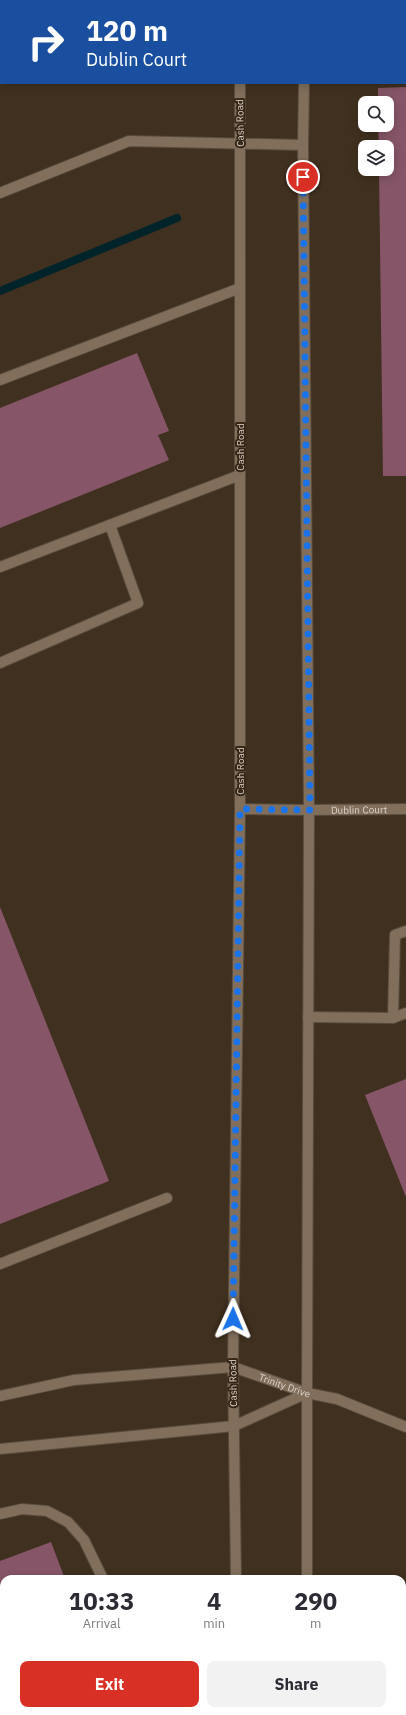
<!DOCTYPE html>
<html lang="en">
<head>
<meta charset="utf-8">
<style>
  :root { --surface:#fff; --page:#f2f2f3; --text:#2b2b33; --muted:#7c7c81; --accent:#d93025 }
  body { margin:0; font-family:"IBM Plex Sans",sans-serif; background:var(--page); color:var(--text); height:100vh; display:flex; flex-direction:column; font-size:15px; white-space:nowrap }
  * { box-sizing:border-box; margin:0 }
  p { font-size:13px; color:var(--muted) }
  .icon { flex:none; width:22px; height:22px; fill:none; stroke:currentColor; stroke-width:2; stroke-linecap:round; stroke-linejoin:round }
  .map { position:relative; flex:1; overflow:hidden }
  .side { position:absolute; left:0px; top:1575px; width:406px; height:140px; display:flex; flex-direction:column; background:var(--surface); border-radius:12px 12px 0 0; box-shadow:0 2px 10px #0003 }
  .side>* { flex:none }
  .guide { position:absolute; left:0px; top:0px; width:406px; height:84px; box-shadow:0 2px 10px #0003; background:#1a4fa0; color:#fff; overflow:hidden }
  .buttons { position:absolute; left:358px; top:96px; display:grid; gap:8px }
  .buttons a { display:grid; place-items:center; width:36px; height:36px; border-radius:8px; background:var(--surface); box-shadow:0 2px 10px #0003; font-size:20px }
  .pin { position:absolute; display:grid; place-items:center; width:34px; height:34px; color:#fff; margin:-17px; border:2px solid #fff; border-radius:50%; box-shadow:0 1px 4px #0007 }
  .me { position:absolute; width:44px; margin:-22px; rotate:1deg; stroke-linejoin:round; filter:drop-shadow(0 0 3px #0008) }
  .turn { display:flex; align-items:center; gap:14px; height:84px; padding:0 20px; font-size:18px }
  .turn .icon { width:52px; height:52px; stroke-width:2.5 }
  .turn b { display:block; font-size:28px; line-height:34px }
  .eta { display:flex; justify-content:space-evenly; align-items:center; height:68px; text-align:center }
  .eta b { font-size:24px; font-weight:700; line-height:28px }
  .action { display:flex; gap:8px; margin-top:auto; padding:8px 20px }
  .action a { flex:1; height:46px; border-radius:8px; background:var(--accent); color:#fff; font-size:16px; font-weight:700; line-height:46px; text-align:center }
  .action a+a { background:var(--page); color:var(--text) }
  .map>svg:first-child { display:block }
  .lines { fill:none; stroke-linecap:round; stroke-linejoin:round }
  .stream { stroke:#01242b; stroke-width:8 }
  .building { fill:#865668 }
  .minor-casing { stroke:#594c3e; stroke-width:12 }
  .minor { stroke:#816f5c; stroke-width:10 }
  .route { stroke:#1a73e8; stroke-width:7; stroke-dasharray:0 12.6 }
  .labels { text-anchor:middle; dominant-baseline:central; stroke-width:4; stroke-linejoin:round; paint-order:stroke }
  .street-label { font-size:10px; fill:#ddd3c9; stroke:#352616 }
</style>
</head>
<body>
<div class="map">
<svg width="406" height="1715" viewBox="0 0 406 1715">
  <rect width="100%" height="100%" fill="#40301f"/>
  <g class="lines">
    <path class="stream" d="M0,291L177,218"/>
  </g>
  <path class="building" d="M406,87V476H383L379,169H387V147H379L378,125H387V103H378V88Z
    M137,353L169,431L158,435L169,460L0,528V408Z
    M0,907L109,1181L0,1224Z
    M406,1079V1197L365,1095Z
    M51,1542L65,1579H4V1711H32L34,1715H0V1561Z
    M58,1711H73L74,1715H48Z"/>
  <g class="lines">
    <defs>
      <g id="minor">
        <path d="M238,0V1"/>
        <path d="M305,1V0"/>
        <path d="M304,83L303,145L309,810L307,1393V1579"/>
        <path d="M0,193L129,141L303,145"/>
        <path d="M0,380L240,288"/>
        <path d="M0,567L240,475"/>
        <path d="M0,663L138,603L110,525"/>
        <path id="s1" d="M240,809L309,810L406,809"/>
        <path d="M308,1017L393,1018L406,1013"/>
        <path d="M393,1018L395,935L406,931"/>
        <path d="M0,1264L167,1198"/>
        <path id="s2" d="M0,1396L74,1380L233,1367L307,1393L337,1399L406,1427"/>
        <path d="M0,1449L234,1426L307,1393"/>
        <path d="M0,1514L22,1509L47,1511L68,1522L84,1540L103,1579"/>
        <path d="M236,1579L233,1367L240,809V83"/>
        <path d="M156,1711L157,1715"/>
        <path d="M238,1711L239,1715"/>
        <path d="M308,1711V1715"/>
      </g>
    </defs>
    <use href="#minor" class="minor-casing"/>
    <use href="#minor" class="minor"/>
  </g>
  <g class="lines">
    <path class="route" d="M233,1319L240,809L310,810L303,177"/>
  </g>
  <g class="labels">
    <g class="street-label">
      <text transform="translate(240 123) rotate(-91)">Cash Road</text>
      <text transform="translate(240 447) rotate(-90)">Cash Road</text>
      <text transform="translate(240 771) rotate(-90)">Cash Road</text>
      <text stroke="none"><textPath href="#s1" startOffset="119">Dublin Court</textPath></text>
      <text transform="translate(233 1383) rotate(-91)">Cash Road</text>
      <text stroke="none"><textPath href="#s2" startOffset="290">Trinity Drive</textPath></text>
    </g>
  </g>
</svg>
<div class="buttons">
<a><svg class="icon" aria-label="search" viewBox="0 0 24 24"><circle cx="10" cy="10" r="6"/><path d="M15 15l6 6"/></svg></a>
<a><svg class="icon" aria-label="layers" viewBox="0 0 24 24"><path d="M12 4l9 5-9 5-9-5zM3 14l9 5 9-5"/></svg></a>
</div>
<div class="pin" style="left:303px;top:177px;background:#d93025"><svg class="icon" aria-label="arrive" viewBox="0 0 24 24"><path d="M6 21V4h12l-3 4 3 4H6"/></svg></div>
<svg class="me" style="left:233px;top:1319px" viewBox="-20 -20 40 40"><path d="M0-17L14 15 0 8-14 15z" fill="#1a73e8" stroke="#fff" stroke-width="4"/></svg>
<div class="guide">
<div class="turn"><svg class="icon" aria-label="right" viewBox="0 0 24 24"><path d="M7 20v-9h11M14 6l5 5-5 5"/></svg><div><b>120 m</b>Dublin Court</div></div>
</div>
<section class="side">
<div class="eta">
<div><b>10:33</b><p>Arrival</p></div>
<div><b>4</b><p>min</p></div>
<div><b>290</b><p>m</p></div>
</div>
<div class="action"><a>Exit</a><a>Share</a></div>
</section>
</div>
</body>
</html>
